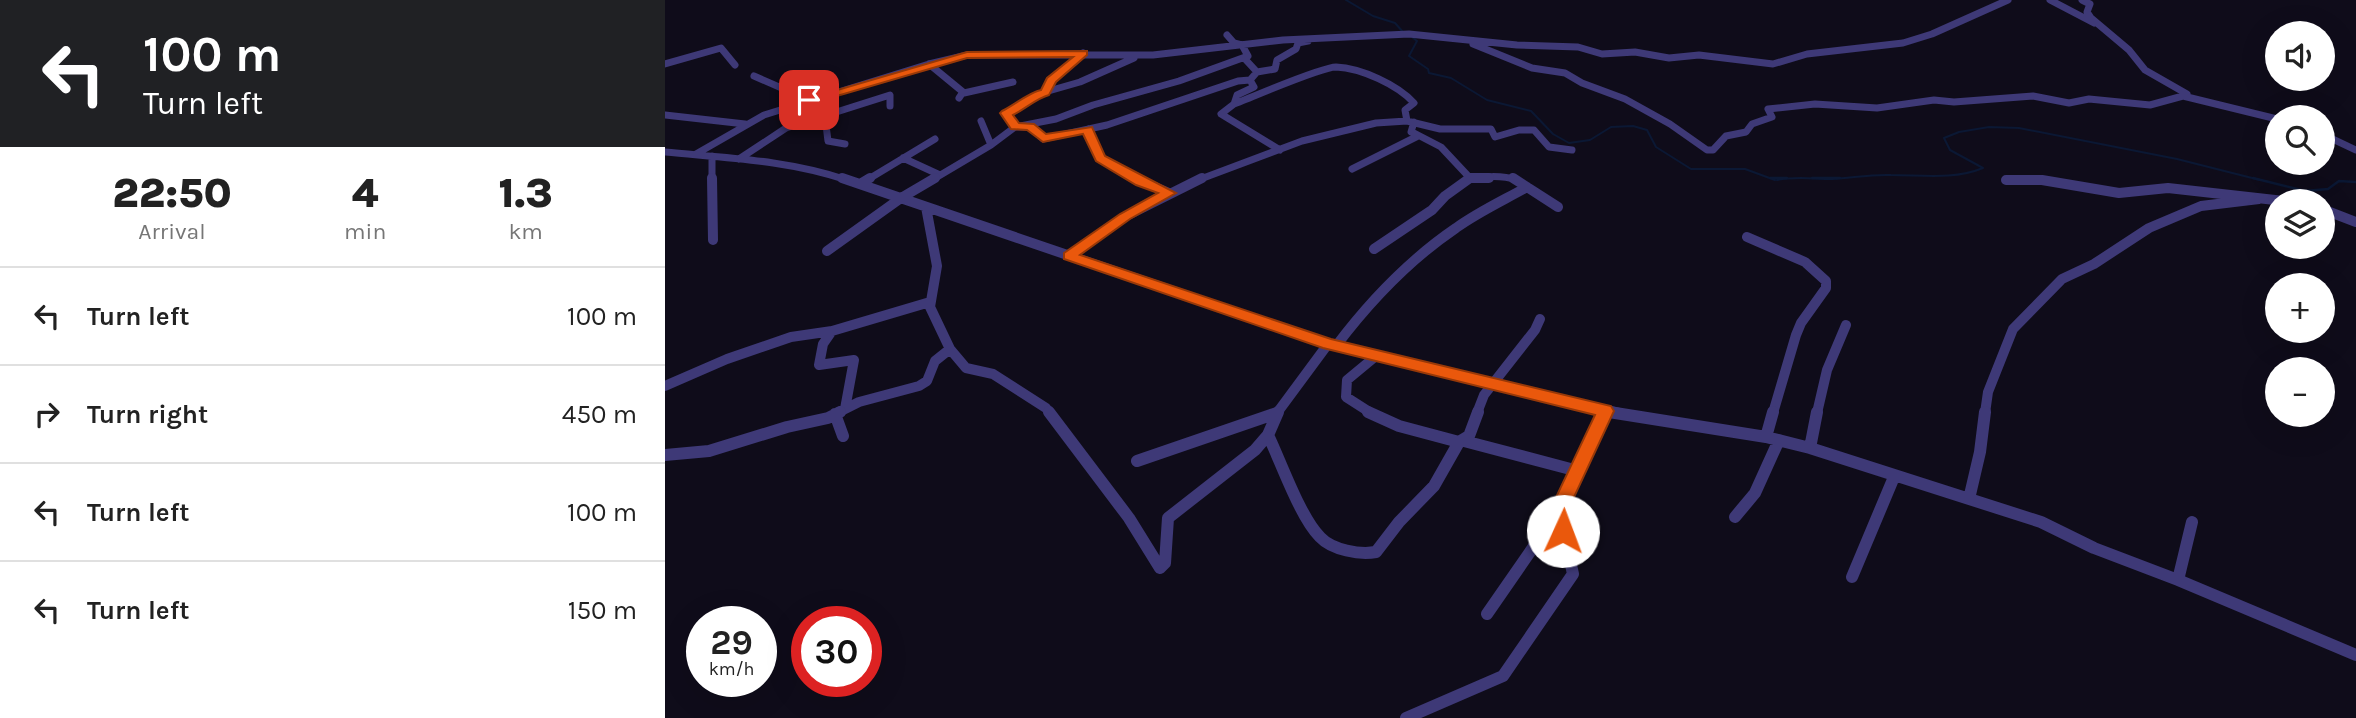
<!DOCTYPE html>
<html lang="en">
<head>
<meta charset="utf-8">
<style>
  :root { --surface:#fff; --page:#f2f2f2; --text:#222; --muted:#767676; --line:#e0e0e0 }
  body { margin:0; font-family:Karla,sans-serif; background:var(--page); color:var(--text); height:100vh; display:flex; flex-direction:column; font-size:26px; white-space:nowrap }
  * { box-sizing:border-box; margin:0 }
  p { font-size:23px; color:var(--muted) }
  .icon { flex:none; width:38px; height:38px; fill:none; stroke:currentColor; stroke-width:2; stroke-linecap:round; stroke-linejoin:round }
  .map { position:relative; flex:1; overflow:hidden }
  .panel { display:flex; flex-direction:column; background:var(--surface); width:665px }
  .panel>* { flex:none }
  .hud { background:#202124; color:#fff; overflow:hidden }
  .tools { position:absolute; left:1600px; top:21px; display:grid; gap:14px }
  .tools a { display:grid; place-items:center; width:70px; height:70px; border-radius:50%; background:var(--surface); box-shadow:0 7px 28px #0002; font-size:35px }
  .speed { position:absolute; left:21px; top:606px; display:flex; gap:14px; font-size:35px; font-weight:700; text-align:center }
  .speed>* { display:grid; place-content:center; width:91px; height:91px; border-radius:50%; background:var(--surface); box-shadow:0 7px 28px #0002; line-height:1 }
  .speed small { font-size:18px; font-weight:400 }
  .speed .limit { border:10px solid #d22; background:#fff; color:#111 }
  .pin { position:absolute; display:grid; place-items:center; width:60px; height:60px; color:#fff; margin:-30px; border-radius:14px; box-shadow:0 4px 10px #0006 }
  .me { position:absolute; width:77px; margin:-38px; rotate:2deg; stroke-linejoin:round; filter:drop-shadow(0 0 5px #0008) }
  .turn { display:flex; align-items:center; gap:24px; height:147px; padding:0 28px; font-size:32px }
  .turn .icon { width:91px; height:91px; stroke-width:2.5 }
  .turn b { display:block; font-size:49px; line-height:60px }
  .eta { display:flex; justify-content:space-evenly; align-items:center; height:119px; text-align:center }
  .eta b { font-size:42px; font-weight:800; line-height:49px }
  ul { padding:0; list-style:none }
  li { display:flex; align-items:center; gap:21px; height:98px; padding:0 28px; border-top:2px solid var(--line) }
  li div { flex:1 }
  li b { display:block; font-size:26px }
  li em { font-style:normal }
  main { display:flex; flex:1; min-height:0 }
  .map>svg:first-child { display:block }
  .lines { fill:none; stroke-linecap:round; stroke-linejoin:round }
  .stream-far1 { stroke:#0b1834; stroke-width:2 }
  .stream { stroke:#0b1834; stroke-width:2.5 }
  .street-far2 { stroke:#3e3977; stroke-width:7 }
  .street-far1 { stroke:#3e3977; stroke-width:10 }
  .street { stroke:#3e3977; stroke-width:12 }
  .route { fill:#ea580c; stroke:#983908; stroke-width:2 }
</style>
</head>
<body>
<main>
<section class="panel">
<div class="hud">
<div class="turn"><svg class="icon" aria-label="left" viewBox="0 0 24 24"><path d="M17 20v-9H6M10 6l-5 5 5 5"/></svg><div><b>100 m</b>Turn left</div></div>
</div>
<div class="eta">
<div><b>22:50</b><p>Arrival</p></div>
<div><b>4</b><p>min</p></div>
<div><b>1.3</b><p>km</p></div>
</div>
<ul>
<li><svg class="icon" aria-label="left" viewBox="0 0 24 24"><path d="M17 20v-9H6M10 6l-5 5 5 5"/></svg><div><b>Turn left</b></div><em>100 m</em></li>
<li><svg class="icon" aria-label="right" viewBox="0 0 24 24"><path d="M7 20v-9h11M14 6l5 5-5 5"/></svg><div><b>Turn right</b></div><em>450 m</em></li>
<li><svg class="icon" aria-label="left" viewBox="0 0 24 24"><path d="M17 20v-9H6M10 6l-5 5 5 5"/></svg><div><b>Turn left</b></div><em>100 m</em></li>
<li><svg class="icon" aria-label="left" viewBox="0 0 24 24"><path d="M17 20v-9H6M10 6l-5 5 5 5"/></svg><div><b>Turn left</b></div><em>150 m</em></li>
</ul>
</section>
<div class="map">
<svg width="1691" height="718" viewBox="0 0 1691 718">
  <rect width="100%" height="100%" fill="#0f0c1a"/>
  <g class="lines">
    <path class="stream-far1" d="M681,0L708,16L730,23L738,32
      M747,37L752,41L744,56L763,69L764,73L786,78L822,100L866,111L888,134L904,143L925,140L946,127L968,126L982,130L991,147L1026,169H1080L1110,180
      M1112,180C1131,176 1148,179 1167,179C1187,178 1206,174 1226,175C1257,175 1289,180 1318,168L1285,150L1279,138L1294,132L1324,127L1354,128L1512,159L1595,180"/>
    <path class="stream" d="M1105,178H1122
      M1147,178H1175
      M1588,178L1640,191L1663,189L1674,181L1691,182"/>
    <path class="street-far2" d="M1385,0L1429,23
      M1417,0L1425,4L1422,12L1426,18L1464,50L1480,70L1522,94L1518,96
      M562,35L569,43L577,45L583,56L580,59L592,72
      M808,44L867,68L900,73L917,83L960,99L1005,124L1042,150H1048L1061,136L1081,132L1087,124L1107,117L1103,109L1150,104L1212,108L1269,100L1289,102L1368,96L1404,103L1424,99L1485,105L1518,96L1612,119
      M0,64L56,48L70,65
      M264,64L298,92L294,98
      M89,76L144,100
      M585,80L589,87L572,95L569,104L556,114L615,150
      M380,92L415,82L469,58
      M299,93L348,82
      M569,104C588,97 656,67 671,67C696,68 733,85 749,103L740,110L742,121
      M0,115L80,124
      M160,117L163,141L180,144
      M316,121L326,145L350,127L391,119L428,105L514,81L583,56
      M350,127H365L378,139L442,125L573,81L585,80L592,72L610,69L612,60L631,49L633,43L643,41
      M350,127L341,113L380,92L386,81L418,53
      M423,129L435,158L472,180
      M749,133L776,147L805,178
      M1657,134L1691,150
      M0,152C62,158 123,160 182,180
      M31,154L99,115L264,64L302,55H488L618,40L744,34L852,45L913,47L937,54L970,52L1004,58L1034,55L1108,64L1142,54L1238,43L1267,34L1343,0
      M47,156V180
      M238,158L275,175
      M74,159L121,128L225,95V106
      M687,169L753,136L746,132L749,122
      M202,180L270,139
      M267,180L326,145
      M533,180L637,141L711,123L742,121L775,129H826L830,137L854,130H869L884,147L907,150
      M803,180C815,176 838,175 851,180"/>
    <path class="street-far1" d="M47,178L48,240
      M177,178L663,344L955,413
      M469,178L504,193
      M848,178L893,207
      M1341,180H1377L1454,193L1503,188L1619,201
      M195,184L205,178
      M261,207L272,266L265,307L285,349L301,368L328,374L381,408L385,413
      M1657,209L1691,222
      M1082,237L1140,262L1161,281V288L1136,323L1131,335L1108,413
      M709,249L767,210L780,196L805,178H824
      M162,251L236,198L270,178
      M404,256L461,216L537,178
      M167,331L158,344L154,365L189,360L180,409
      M671,346C705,301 744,260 791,228C813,212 839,200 862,187
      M0,386L62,359L126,337L167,331L265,302
      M172,413L194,402L254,386L262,381L270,361L285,349
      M612,413L663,344
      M706,413L681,397L682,380L711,356
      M812,413L819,395L870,330L875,319
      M939,413L940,411
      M1152,413L1162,370L1181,325
      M1320,413L1323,392L1348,329L1397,279L1429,264L1484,228L1536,206L1594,199"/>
    <path class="street" d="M384,412L464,518L495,568L500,563L503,518L590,450L603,435L613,412
      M703,412L734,426L794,442L804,436L813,412
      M944,412L1101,437L1145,448L1376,522L1429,548L1513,580L1691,655
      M170,414L178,436
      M603,435C616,462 635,517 655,537C667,550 695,555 711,552L734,522L769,486L794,442
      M1101,437L1108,412
      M799,441L913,471
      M1145,448L1152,412
      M0,455L44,451L122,427L163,418L175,412
      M472,461L612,413
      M1304,499L1315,452L1320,412
      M1070,517L1090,493L1114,440
      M1187,577L1229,477
      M1513,580L1527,522
      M822,614L894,510L940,412
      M741,718L838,676L908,574L894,510"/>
  </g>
  <path class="route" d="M422,51V55L391,82L384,95C372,98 360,109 348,115L354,123L369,124L381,134L427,127L440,156L511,193L465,219L415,255L666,339L946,406L949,411L903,510L908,531L905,537L898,539L892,537L885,510L930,415L658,348L399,259V253L455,214L493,193L471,185L431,161L418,134L378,142L362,130L346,129L335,113L337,111C349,105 365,92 376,90L382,78L408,57L302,58L148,103L138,100L302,52Z"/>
</svg>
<div class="tools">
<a><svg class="icon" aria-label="sound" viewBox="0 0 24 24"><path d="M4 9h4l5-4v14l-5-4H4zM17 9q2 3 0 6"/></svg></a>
<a><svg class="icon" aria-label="search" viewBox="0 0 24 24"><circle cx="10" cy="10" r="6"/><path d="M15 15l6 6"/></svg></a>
<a><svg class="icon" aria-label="layers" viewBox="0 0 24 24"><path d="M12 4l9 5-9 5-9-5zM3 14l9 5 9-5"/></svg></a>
<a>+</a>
<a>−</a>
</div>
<div class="speed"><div>29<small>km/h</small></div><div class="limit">30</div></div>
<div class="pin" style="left:144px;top:100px;background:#d93025"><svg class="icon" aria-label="arrive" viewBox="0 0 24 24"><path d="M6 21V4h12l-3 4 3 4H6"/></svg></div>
<svg class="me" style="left:898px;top:531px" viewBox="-20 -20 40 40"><circle r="19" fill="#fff"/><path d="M0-13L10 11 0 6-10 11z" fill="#ea580c"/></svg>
</div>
</main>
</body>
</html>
